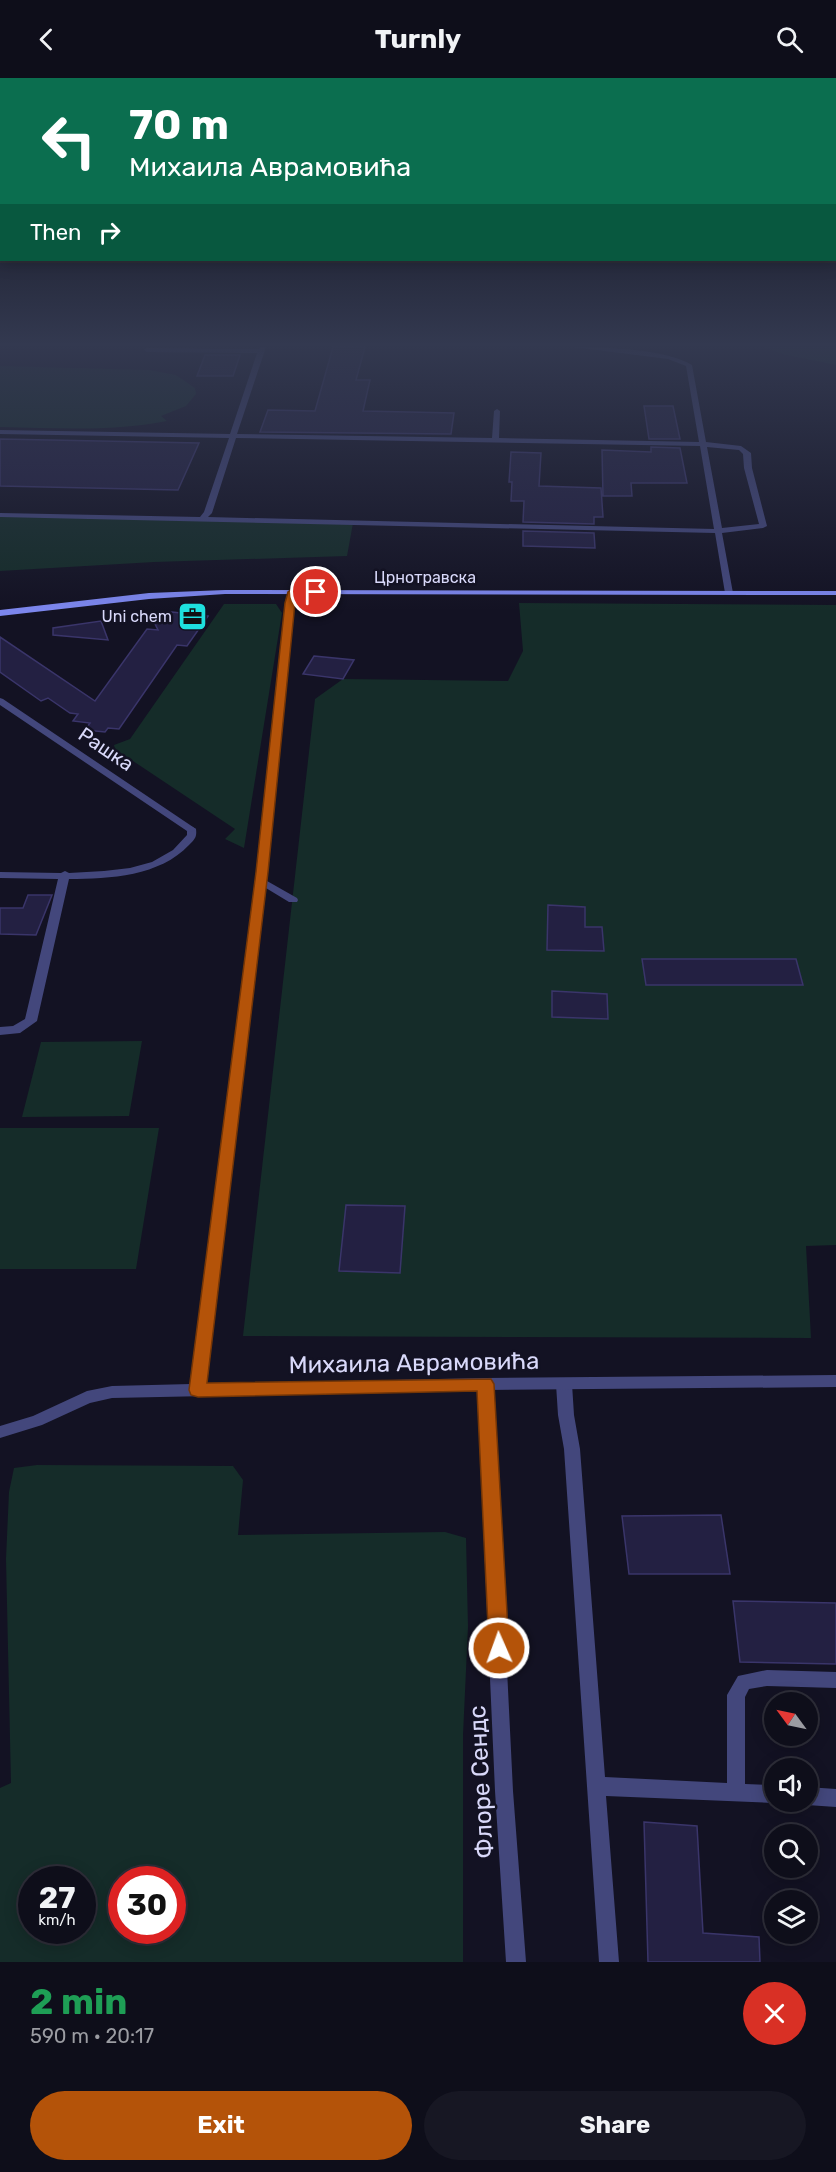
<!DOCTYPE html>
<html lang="en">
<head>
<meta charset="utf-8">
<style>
  :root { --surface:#0e0e1a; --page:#171723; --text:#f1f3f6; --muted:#9b9ca2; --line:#2e2e39; --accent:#b45309 }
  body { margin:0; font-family:Rubik,sans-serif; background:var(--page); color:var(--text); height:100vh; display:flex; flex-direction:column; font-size:22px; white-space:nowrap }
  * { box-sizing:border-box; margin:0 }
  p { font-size:20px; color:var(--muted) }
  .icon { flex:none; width:33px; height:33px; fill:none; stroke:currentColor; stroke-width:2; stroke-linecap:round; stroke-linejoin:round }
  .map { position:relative; height:1884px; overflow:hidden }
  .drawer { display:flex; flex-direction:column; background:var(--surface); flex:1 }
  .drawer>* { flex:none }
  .banner { position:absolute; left:0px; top:0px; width:837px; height:183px; box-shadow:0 3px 15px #0003,0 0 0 2px var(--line); background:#0b6e4f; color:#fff; overflow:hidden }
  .needle { width:39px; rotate:303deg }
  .fabs { position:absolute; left:764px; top:1614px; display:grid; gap:12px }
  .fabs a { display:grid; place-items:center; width:54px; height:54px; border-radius:50%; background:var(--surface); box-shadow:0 3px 15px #0003,0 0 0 2px var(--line); font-size:30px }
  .speed { position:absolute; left:18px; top:1788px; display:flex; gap:12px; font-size:30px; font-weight:700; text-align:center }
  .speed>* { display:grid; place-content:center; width:78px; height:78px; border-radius:50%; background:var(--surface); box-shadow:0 3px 15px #0003,0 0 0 2px var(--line); line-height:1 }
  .speed small { font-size:15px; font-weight:400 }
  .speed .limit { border:9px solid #d22; background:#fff; color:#111 }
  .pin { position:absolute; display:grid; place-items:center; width:51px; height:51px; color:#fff; margin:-26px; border:3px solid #fff; border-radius:50%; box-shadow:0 2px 6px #0007 }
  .me { position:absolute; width:66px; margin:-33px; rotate:358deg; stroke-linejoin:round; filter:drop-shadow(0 0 4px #0008) }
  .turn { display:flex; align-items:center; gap:21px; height:126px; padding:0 30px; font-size:27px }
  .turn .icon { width:78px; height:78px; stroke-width:2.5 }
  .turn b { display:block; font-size:42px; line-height:51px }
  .then { display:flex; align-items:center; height:57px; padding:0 30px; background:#0003; gap:12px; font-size:22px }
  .round { display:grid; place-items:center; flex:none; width:63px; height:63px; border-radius:32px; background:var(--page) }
  .headline { display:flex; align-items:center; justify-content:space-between; height:102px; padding:0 30px }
  h1 { font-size:36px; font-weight:700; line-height:45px; color:#1e9e55 }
  .primary-button { display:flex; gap:12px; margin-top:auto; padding:12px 30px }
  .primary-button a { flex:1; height:69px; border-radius:36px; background:var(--accent); color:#fff; font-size:24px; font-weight:700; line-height:69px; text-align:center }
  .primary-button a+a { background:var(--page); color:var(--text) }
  header { display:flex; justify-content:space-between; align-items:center; height:78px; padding:0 30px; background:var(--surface); font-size:27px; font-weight:700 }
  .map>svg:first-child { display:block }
  .green { fill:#152c29; fill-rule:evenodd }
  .building { fill:#232042; stroke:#3a356a; stroke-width:1.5 }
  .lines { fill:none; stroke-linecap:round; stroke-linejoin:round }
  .service { fill:#43477c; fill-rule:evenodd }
  .minor { fill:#43477c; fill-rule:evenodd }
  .tertiary { fill:#43477c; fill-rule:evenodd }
  .secondary { fill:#7c86ed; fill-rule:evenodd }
  .route { fill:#b45309; stroke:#753606; stroke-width:1.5 }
  .labels { text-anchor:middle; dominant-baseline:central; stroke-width:5; stroke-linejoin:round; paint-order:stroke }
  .far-street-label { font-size:16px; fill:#d9d9fa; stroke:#131223 }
  .far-poi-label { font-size:16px; fill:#d9d9fa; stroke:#131223; text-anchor:end }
  .street-label { font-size:20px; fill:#d9d9fa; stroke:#131223 }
  .near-street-label { font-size:24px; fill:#d9d9fa; stroke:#131223 }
</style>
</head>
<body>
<header><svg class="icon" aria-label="back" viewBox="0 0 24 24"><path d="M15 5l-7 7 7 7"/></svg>Turnly<svg class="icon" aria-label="search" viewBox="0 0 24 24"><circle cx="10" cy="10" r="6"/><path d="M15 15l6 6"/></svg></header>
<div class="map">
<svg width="836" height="1884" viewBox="0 0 836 1884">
  <rect width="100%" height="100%" fill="#131223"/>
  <path class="green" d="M765,269H836V287L782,276Z
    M0,288L150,292L176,297L195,310L196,316L186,328L161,338L167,343C111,354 56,350 0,349Z
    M0,437L353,445L347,478L154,484L0,493Z
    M519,525L836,527V1167L806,1168L811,1260L243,1258L315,621L343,601L508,603L523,573Z
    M224,526H276L282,535L244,770L225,761L235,751L115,671L114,667L130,661Z
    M142,963L129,1038L22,1039L41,964Z
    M0,1050H159L136,1191H0Z
    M37,1387L233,1388L243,1402L238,1457L445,1454L466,1460L468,1549L463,1657V1884H0V1710L11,1705L6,1481L9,1414L14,1390ZM32,1802H82V1852H32ZM122,1802H172V1852H122Z"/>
  <path class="building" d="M333,269H365L356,302H370L363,333L454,335L451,356L260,354L268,332L315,333Z
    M205,277H240L233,298H197Z
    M644,328H673L680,361H649Z
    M0,361L199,365L178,412L0,408Z
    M651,369L680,370L687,405H631L632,418H603L602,372L651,374Z
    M511,374L541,375L539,408L601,410L603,439H594V446L523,444L524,423H511L512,404H509Z
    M523,453L594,455L595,470L523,468Z
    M172,534L208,538L187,568L177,567L119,651L108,650L105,654L85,652L90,645L73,643L78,636L70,635L48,620L41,623L0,594V559L95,623L147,551L158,552L152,540L157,539L156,536Z
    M101,543L108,562L53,557V550Z
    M314,578L354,582L343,601L303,596Z
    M28,817H52L36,857L0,856V830H23Z
    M548,827L585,829V849H602L604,873L547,872Z
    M642,881H796L803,907H646Z
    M552,913L607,916L608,941L552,939Z
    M346,1127L405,1128L400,1195L339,1193Z
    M721,1437L730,1496H629L622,1438Z
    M733,1523L836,1525V1586L740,1584Z
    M644,1744L697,1748L703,1855L759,1859L760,1884H648Z"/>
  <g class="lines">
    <path class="service" d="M260,269H266L237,356L492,360L494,333L497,331L500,333L499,360L699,364L686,288L668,281L573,269C604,269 667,271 692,287L706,364L741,368L751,375L752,390L767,448L763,450L722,455L733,515L729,517L725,515L715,455L0,439V435L200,439L204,434L229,360L0,356V352L230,356L257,275L147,274L144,272L147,270L259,271ZM236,360L700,368L714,451L208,439L212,435ZM707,369L739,372L743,376L744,390L759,446L722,450Z
      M191,748L196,751C197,759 195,761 189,767C160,798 110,801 69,801L37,943L20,955L0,957V949L13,948L25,941L58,801L0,800V794L61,795L65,793L69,795L104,793L130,790L152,784L173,772L187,757V749Z
      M260,799L297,820L298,822L297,824H289L256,804L255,802Z
      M564,1300L569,1302L572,1306L574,1337L580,1371L605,1699L727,1705V1617L738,1598L767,1592L836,1594V1610L767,1608L749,1611L745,1619V1706L774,1707V1724H778L774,1725L606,1718L619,1884H599L564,1371L558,1337L556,1306L559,1302Z
      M807,1709L836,1711V1729L807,1727L800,1724H807Z"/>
    <path class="minor" d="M0,620L3,621L196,751L191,754L187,753L0,627Z
      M485,1300L490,1302L493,1306L513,1713L526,1884H506L495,1713L477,1306L480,1302Z"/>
    <path class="tertiary" d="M289,512L296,514L267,794L206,1306L485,1300L836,1297V1309L485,1312L112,1320L90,1325L42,1347L0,1360V1348L33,1338L87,1313L112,1308L191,1306L257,794Z"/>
    <path class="secondary" d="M225,512L836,513V517L225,516L149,521L0,538V532L149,515Z"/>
  </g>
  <linearGradient id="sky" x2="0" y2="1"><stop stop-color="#0a0a13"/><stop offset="0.5" stop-color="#333950"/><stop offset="1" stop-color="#333950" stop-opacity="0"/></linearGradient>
  <rect width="836" height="533" fill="url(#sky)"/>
  <path class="route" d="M292,511H316L321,514L316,517H297L295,525L268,794L207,1305L491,1301L494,1306L509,1570L506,1577L499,1579L492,1577L489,1570L477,1313L198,1319L191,1317L189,1312L256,794L285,525L288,514Z"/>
  <defs>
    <symbol id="office-square" viewBox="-11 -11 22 22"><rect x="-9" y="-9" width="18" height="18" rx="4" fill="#1ee0de" stroke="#131223"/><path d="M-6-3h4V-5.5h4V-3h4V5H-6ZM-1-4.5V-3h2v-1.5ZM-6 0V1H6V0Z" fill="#111"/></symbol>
  </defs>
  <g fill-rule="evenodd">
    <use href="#office-square" x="176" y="522" width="33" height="33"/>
  </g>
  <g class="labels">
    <g class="far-street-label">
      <text x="425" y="499">Црнотравска</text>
    </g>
    <g class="far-poi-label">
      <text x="172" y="538">Uni chem</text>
    </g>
    <g class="street-label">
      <text transform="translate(106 671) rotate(34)">Рашка</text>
    </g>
    <g class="near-street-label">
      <text transform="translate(414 1285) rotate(-1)">Михаила Аврамовића</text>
      <text transform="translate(481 1704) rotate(-93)">Флоре Сендс</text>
    </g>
  </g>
</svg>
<div class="fabs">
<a><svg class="needle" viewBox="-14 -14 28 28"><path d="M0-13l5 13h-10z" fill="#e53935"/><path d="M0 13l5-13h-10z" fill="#9b9ca2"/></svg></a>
<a><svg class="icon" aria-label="sound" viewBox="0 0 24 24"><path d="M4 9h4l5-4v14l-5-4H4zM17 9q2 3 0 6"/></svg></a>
<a><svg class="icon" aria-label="search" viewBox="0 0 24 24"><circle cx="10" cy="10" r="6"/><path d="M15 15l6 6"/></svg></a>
<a><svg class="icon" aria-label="layers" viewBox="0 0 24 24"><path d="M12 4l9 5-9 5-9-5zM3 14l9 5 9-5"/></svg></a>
</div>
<div class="speed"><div>27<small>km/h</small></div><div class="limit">30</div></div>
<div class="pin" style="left:316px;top:514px;background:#d93025"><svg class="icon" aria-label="arrive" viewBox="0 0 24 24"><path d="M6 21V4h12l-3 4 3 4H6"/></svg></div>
<svg class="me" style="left:499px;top:1570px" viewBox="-20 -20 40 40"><circle r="17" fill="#b45309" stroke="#fff" stroke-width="3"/><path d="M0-11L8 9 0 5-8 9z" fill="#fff"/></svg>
<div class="banner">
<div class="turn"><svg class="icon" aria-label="left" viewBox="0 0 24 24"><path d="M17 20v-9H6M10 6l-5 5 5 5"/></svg><div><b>70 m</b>Михаила Аврамовића</div></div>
<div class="then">Then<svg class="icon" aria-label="right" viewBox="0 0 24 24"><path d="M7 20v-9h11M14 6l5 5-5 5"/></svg></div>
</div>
</div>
<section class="drawer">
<div class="headline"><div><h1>2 min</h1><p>590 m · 20:17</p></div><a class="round" style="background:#d93025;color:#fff"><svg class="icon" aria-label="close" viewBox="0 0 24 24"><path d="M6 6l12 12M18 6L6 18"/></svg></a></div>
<div class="primary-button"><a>Exit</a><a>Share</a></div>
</section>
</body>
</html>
